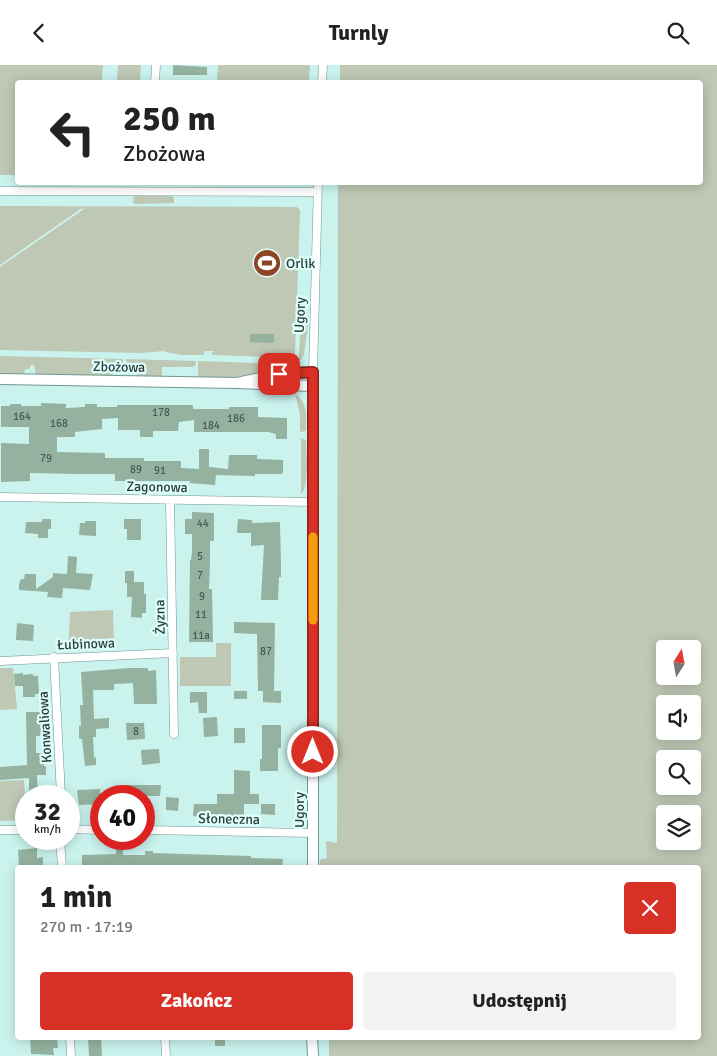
<!DOCTYPE html>
<html lang="pl">
<head>
<meta charset="utf-8">
<style>
  :root { --surface:#fff; --page:#f2f2f2; --text:#222; --muted:#767676; --accent:#d93025 }
  body { margin:0; font-family:Signika,sans-serif; background:var(--page); color:var(--text); height:100vh; display:flex; flex-direction:column; font-size:19px; white-space:nowrap }
  * { box-sizing:border-box; margin:0 }
  p { font-size:16px; color:var(--muted) }
  .icon { flex:none; width:28px; height:28px; fill:none; stroke:currentColor; stroke-width:2; stroke-linecap:round; stroke-linejoin:round }
  .map { position:relative; flex:1; overflow:hidden }
  .details { position:absolute; left:15px; top:800px; width:686px; height:175px; display:flex; flex-direction:column; background:var(--surface); border-radius:5px; box-shadow:0 2px 12px #0003 }
  .details>* { flex:none }
  .guide { position:absolute; left:15px; top:15px; width:688px; height:105px; border-radius:5px; box-shadow:0 2px 12px #0003; background:#fff; color:var(--text); overflow:hidden }
  .needle { width:32px; rotate:11deg }
  .fabs { position:absolute; left:656px; top:575px; display:grid; gap:10px }
  .fabs a { display:grid; place-items:center; width:45px; height:45px; border-radius:5px; background:var(--surface); box-shadow:0 2px 12px #0003; font-size:25px }
  .speed { position:absolute; left:15px; top:720px; display:flex; gap:10px; font-size:25px; font-weight:700; text-align:center }
  .speed>* { display:grid; place-content:center; width:65px; height:65px; border-radius:50%; background:var(--surface); box-shadow:0 2px 12px #0003; line-height:1 }
  .speed small { font-size:12px; font-weight:400 }
  .speed .limit { border:8px solid #d22; background:#fff; color:#111 }
  .pin { position:absolute; display:grid; place-items:center; width:42px; height:42px; color:#fff; margin:-21px; border-radius:10px; box-shadow:0 2px 8px #0006 }
  .me { position:absolute; width:55px; margin:-28px; rotate:0deg; stroke-linejoin:round; filter:drop-shadow(0 0 4px #0008) }
  .turn { display:flex; align-items:center; gap:18px; height:105px; padding:0 25px; font-size:22px }
  .turn .icon { width:65px; height:65px; stroke-width:2.5 }
  .turn b { display:block; font-size:35px; line-height:42px }
  .round { display:grid; place-items:center; flex:none; width:52px; height:52px; border-radius:5px; background:var(--page) }
  .head { display:flex; align-items:center; justify-content:space-between; height:85px; padding:0 25px }
  h1 { font-size:30px; font-weight:700; line-height:38px }
  .primary-button { display:flex; gap:10px; margin-top:auto; padding:10px 25px }
  .primary-button a { flex:1; height:58px; border-radius:5px; background:var(--accent); color:#fff; font-size:20px; font-weight:700; line-height:58px; text-align:center }
  .primary-button a+a { background:var(--page); color:var(--text) }
  header { display:flex; justify-content:space-between; align-items:center; height:65px; padding:0 25px; background:var(--surface); font-size:22px; font-weight:700 }
  .map>svg:first-child { display:block }
  .green { fill:#bec8b4; fill-rule:evenodd }
  .building { fill:#94b29f }
  .lines { fill:none; stroke-linecap:round; stroke-linejoin:round }
  .minor-casing { stroke:#709792; stroke-width:9 }
  .tertiary-casing { stroke:#709792; stroke-width:12 }
  .minor { stroke:#fff; stroke-width:8 }
  .tertiary { stroke:#fff; stroke-width:10 }
  .route-casing { stroke:#8d1f18; stroke-width:12 }
  .route { stroke:#d93025; stroke-width:9 }
  .slow { stroke:#f59e0b; stroke-width:9 }
  .labels { text-anchor:middle; dominant-baseline:central; stroke-width:4.5; stroke-linejoin:round; paint-order:stroke }
  .number-label { font-size:11px; fill:#475b55 }
  .poi-label { font-size:14px; fill:#2d3e3c; stroke:#defffa; text-anchor:start }
  .street-label { font-size:14px; fill:#2d3e3c; stroke:#defffa }
</style>
</head>
<body>
<header><svg class="icon" aria-label="back" viewBox="0 0 24 24"><path d="M15 5l-7 7 7 7"/></svg>Turnly<svg class="icon" aria-label="search" viewBox="0 0 24 24"><circle cx="10" cy="10" r="6"/><path d="M15 15l6 6"/></svg></header>
<div class="map">
<svg width="717" height="991" viewBox="0 0 717 991">
  <rect width="100%" height="100%" fill="#caf3ee"/>
  <path class="green" d="M0,0H103L102,14L103,17L18,18L17,110H0Z
    M118,0H141L140,17H117Z
    M218,0H310L309,17H217Z
    M340,0H717V991H329V973L699,972V802H320V795L327,793L326,776L337,778L338,118H700V18H340ZM665,584H692V611H665ZM665,639H692V666H665ZM665,694H692V721H665ZM665,749H692V776H665Z
    M134,131H172L174,133V138L135,139L133,137Z
    M0,141L297,142L300,145L295,290L293,293L213,290L211,288L215,286H205L203,290H181L165,287V286L142,288L0,285V202L84,144L82,143L0,200Z
    M301,251L309,252L304,290L301,294L293,302L295,296L299,293Z
    M0,291L123,294L122,303L114,306L112,310L126,312L36,309L34,300H31L29,304H25L24,309L0,308Z
    M126,294L196,296V299L193,302H162V313L141,312L129,305Z
    M198,296L282,299L285,302V305L242,312L198,313Z
    M295,329C308,337 306,351 306,366L300,367V349Z
    M301,373L306,375C306,389 310,420 301,429Z
    M113,545L114,584L68,586L70,547Z
    M216,578H231V621H180V592H216Z
    M0,603H13L17,644L0,645Z
    M24,715L26,755L0,756V716Z"/>
  <path class="building" d="M173,0L207,2V10H173Z
    M250,269H274V278L250,277Z
    M41,338L66,339V343L85,342V339H97V342H117V340H193V344H229V342H258V352L287,353V374H276V369L268,367H194V355L179,357L178,366H153V372H140V365H118V353L102,354V364L75,367V372H57V387L105,388V393H144V396H181V403L199,404V384H209V402L228,404L229,390H257V394L283,395V407L282,409H255V411L216,410L215,420L190,418V416H115V409H78L30,408V416L1,417V378L29,379V362H1V341H10V339H21V341H41Z
    M192,447L214,448V476H210V500L209,524H212L213,577H189L190,495H191L192,487V469H185V454H192Z
    M42,454H51V464H48V473H38V469L25,468L26,457H42Z
    M124,454H141V475H127V464H124Z
    M238,454L252,455V458L280,457L281,501V512H279L278,535H261L264,480L251,481V468H237Z
    M85,456H96V471L79,470L80,458H85Z
    M68,491L77,492L76,508L93,509L90,525L63,523L62,533L47,532L48,527L19,525V519L21,514H24L25,509H36V524L53,512V508L67,509Z
    M125,506H134V517H144V529H146V548H142V553L131,552L132,532H127V518H125Z
    M234,557L275,558L274,626H281V638L263,637V626H258L257,569L234,568Z
    M17,558L34,560L33,576L16,575Z
    M129,603H148V606L156,605L157,639H134L133,618L114,619V625H93L94,654L109,653V663L96,664V672H93L94,693L96,692V700L85,701L82,674H79V661H81L80,640H83L81,607Z
    M23,608V610L33,609V611H38L39,629H35V632H23V621H15L14,609Z
    M234,626H247V634H234Z
    M190,627H207V648H199L198,637L190,638Z
    M26,647H40L41,665L40,671H36V688H44V701H46V710H37L38,731H29V713L0,715V702L27,700Z
    M217,652L218,671L204,672L203,653Z
    M126,658H144L145,674L127,675Z
    M262,660H281V683H278V706H260V694H262Z
    M234,663H245V678H234Z
    M159,684L160,698L142,700L141,685Z
    M234,705L250,706V729H259V739H244V753L238,752V754L193,751L194,739H217V729H234Z
    M122,720H161L160,731H121Z
    M100,724L101,739L79,740L77,725Z
    M166,732L179,733L178,746L166,745Z
    M261,739H275V750L261,749Z
    M117,774H123V790H145V786H153V788L251,791V793L283,794L282,802H82V790L116,789Z
    M37,783V793L43,792V802H19L18,785Z
    M30,972H57L58,983H53L54,990L31,989Z
    M88,972H101L102,991H89Z
    M215,972H225V981H215Z"/>
  <g class="lines">
    <defs>
      <path id="minor" d="M155,18L156,0
        M322,18L323,0
        M0,126L317,127
        M313,307L318,118
        M0,432L313,437
        M170,435L174,669
        M54,592L61,731
        M0,596L173,588
        M69,764L101,765
        M0,765H26
        M144,765L313,768
        M60,774L62,802
        M70,972L71,991
        M165,972L166,991"/>
      <path id="tertiary" d="M0,314L237,318L312,321
        M237,318L279,309L313,307V802
        M312,972L313,991"/>
    </defs>
    <use href="#minor" class="minor-casing"/>
    <use href="#tertiary" class="tertiary-casing"/>
    <use href="#minor" class="minor"/>
    <use href="#tertiary" class="tertiary"/>
  </g>
  <g class="lines">
    <defs>
      <path id="route" d="M279,309L313,307V687"/>
    </defs>
    <use href="#route" class="route-casing"/>
    <use href="#route" class="route"/>
    <path class="slow" d="M313,555V472"/>
  </g>
  <defs>
    <symbol id="stadium-disc" viewBox="-11 -11 22 22"><circle r="9.5" fill="#8c4425" stroke="#defffa"/><path d="M0-5a6.5 5 0 1 0 0 10a6.5 5 0 1 0 0-10ZM-3.5-1.8h7v3.6h-7Z" fill="#fff"/></symbol>
  </defs>
  <g fill-rule="evenodd">
    <use href="#stadium-disc" x="251" y="182" width="32" height="32"/>
  </g>
  <g class="labels">
    <g class="number-label">
      <text x="161" y="347">178</text>
      <text x="22" y="351">164</text>
      <text x="236" y="353">186</text>
      <text x="59" y="358">168</text>
      <text x="211" y="360">184</text>
      <text x="46" y="393">79</text>
      <text x="136" y="404">89</text>
      <text x="160" y="405">91</text>
      <text x="203" y="458">44</text>
      <text x="200" y="491">5</text>
      <text x="200" y="510">7</text>
      <text x="202" y="531">9</text>
      <text x="201" y="549">11</text>
      <text x="201" y="570">11a</text>
      <text x="266" y="586">87</text>
      <text x="136" y="666">8</text>
    </g>
    <g class="poi-label">
      <text x="286" y="198">Orlik</text>
    </g>
    <g class="street-label">
      <text transform="translate(300 250) rotate(-88)">Ugory</text>
      <text transform="translate(119 302) rotate(1)">Zbożowa</text>
      <text transform="translate(157 422) rotate(1)">Zagonowa</text>
      <text transform="translate(160 552) rotate(-91)">Żyzna</text>
      <text transform="translate(86 579) rotate(-2)">Łubinowa</text>
      <text transform="translate(45 662) rotate(-93)">Konwaliowa</text>
      <text transform="translate(299 745) rotate(-90)">Ugory</text>
      <text transform="translate(229 754) rotate(1)">Słoneczna</text>
    </g>
  </g>
</svg>
<div class="fabs">
<a><svg class="needle" viewBox="-14 -14 28 28"><path d="M0-13l5 13h-10z" fill="#e53935"/><path d="M0 13l5-13h-10z" fill="#767676"/></svg></a>
<a><svg class="icon" aria-label="sound" viewBox="0 0 24 24"><path d="M4 9h4l5-4v14l-5-4H4zM17 9q2 3 0 6"/></svg></a>
<a><svg class="icon" aria-label="search" viewBox="0 0 24 24"><circle cx="10" cy="10" r="6"/><path d="M15 15l6 6"/></svg></a>
<a><svg class="icon" aria-label="layers" viewBox="0 0 24 24"><path d="M12 4l9 5-9 5-9-5zM3 14l9 5 9-5"/></svg></a>
</div>
<div class="speed"><div>32<small>km/h</small></div><div class="limit">40</div></div>
<div class="pin" style="left:279px;top:309px;background:#d93025"><svg class="icon" aria-label="arrive" viewBox="0 0 24 24"><path d="M6 21V4h12l-3 4 3 4H6"/></svg></div>
<svg class="me" style="left:313px;top:687px" viewBox="-20 -20 40 40"><circle r="17" fill="#d93025" stroke="#fff" stroke-width="3"/><path d="M0-11L8 9 0 5-8 9z" fill="#fff"/></svg>
<div class="guide">
<div class="turn"><svg class="icon" aria-label="left" viewBox="0 0 24 24"><path d="M17 20v-9H6M10 6l-5 5 5 5"/></svg><div><b>250 m</b>Zbożowa</div></div>
</div>
<section class="details">
<div class="head"><div><h1>1 min</h1><p>270 m · 17:19</p></div><a class="round" style="background:#d93025;color:#fff"><svg class="icon" aria-label="close" viewBox="0 0 24 24"><path d="M6 6l12 12M18 6L6 18"/></svg></a></div>
<div class="primary-button"><a>Zakończ</a><a>Udostępnij</a></div>
</section>
</div>
</body>
</html>
